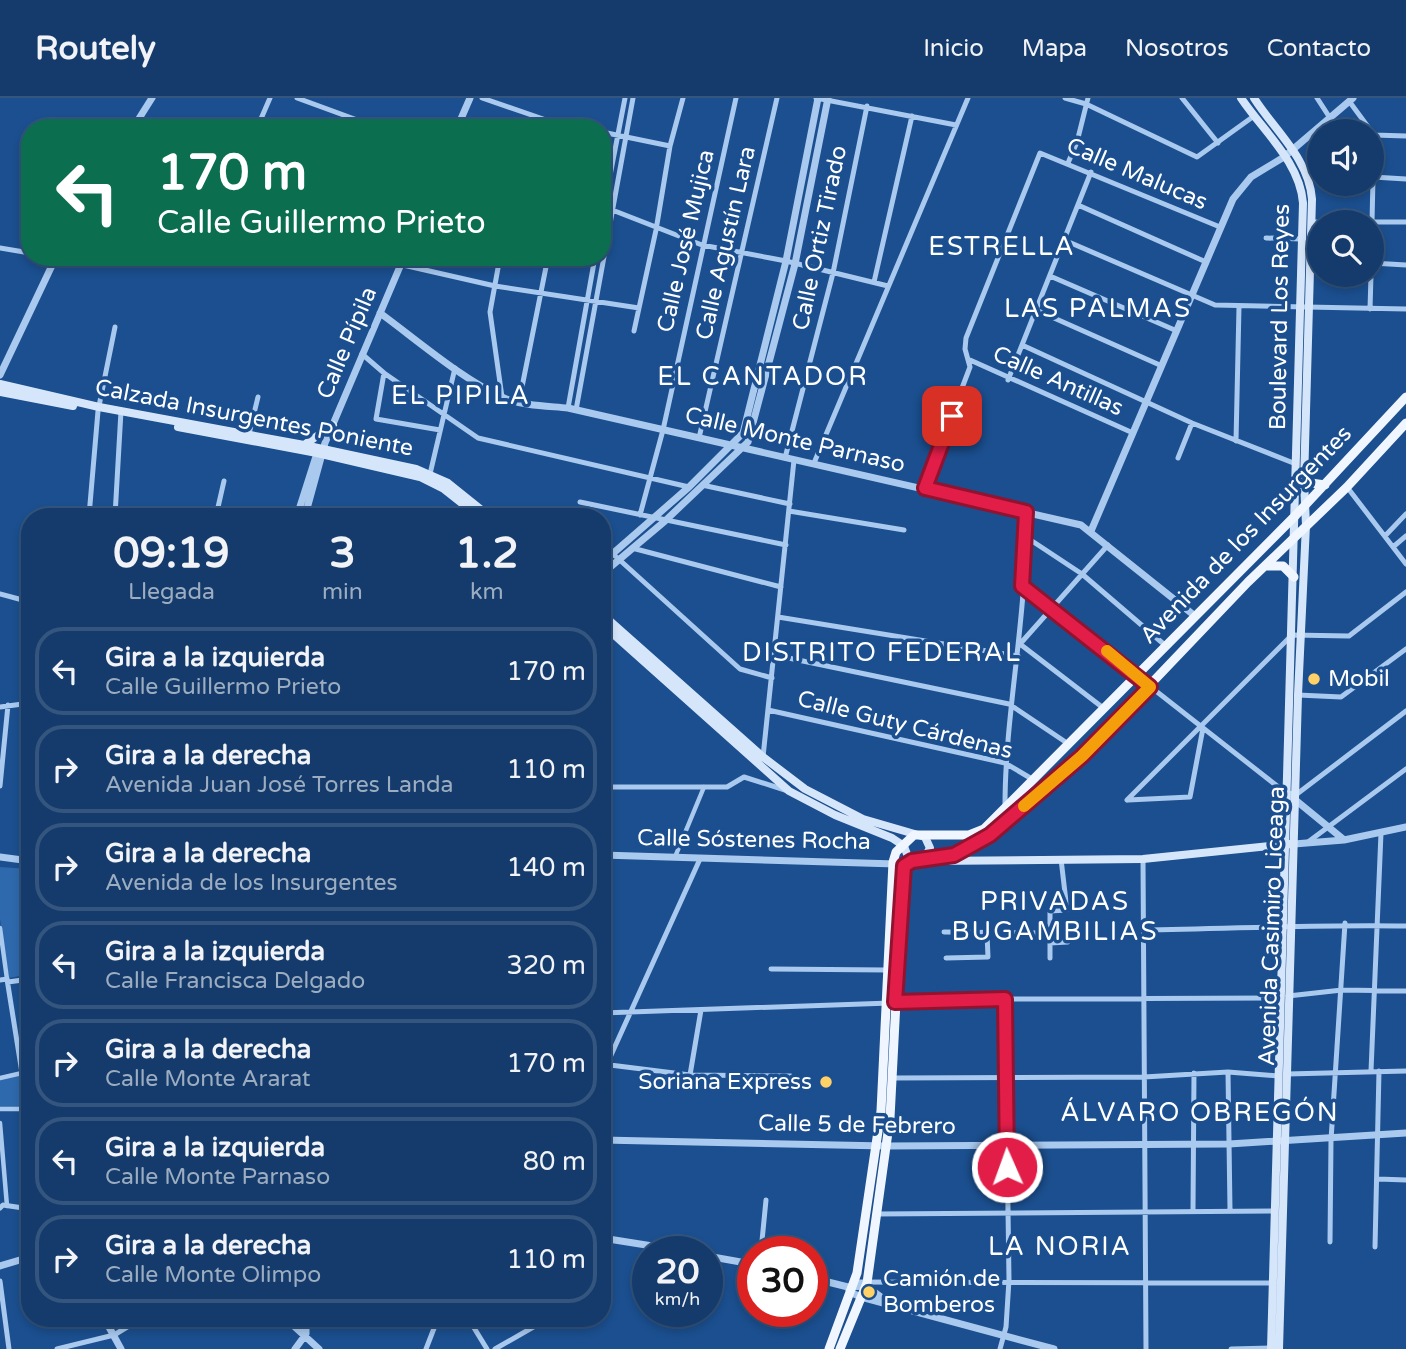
<!DOCTYPE html>
<html lang="es">
<head>
<meta charset="utf-8">
<style>
  :root { --surface:#143b6b; --page:#1d4271; --text:#f1f3f6; --muted:#9dadc1; --line:#33557e }
  body { margin:0; font-family:"Varela Round",sans-serif; background:var(--page); color:var(--text); height:100vh; display:flex; flex-direction:column; font-size:26px; white-space:nowrap }
  * { box-sizing:border-box; margin:0 }
  p { font-size:23px; color:var(--muted) }
  .icon { flex:none; width:38px; height:38px; fill:none; stroke:currentColor; stroke-width:2; stroke-linecap:round; stroke-linejoin:round }
  .map { position:relative; flex:1; overflow:hidden }
  .drawer { position:absolute; left:21px; top:410px; width:590px; height:819px; display:flex; flex-direction:column; background:var(--surface); border-radius:28px; box-shadow:0 4px 10px #0003,0 0 0 2px var(--line) }
  .drawer>* { flex:none }
  .hud { position:absolute; left:21px; top:21px; width:590px; height:147px; border-radius:28px; box-shadow:0 4px 10px #0003,0 0 0 2px var(--line); background:#0b6e4f; color:#fff; overflow:hidden }
  .controls { position:absolute; left:1307px; top:21px; display:grid; gap:14px }
  .controls a { display:grid; place-items:center; width:77px; height:77px; border-radius:50%; background:var(--surface); box-shadow:0 4px 10px #0003,0 0 0 2px var(--line); font-size:35px }
  .speed { position:absolute; left:632px; top:1138px; display:flex; gap:14px; font-size:35px; font-weight:700; text-align:center }
  .speed>* { display:grid; place-content:center; width:91px; height:91px; border-radius:50%; background:var(--surface); box-shadow:0 4px 10px #0003,0 0 0 2px var(--line); line-height:1 }
  .speed small { font-size:18px; font-weight:400 }
  .speed .limit { border:10px solid #d22; background:#fff; color:#111 }
  .pin { position:absolute; display:grid; place-items:center; width:60px; height:60px; color:#fff; margin:-30px; border-radius:14px; box-shadow:0 4px 10px #0006 }
  .me { position:absolute; width:77px; margin:-38px; rotate:358deg; stroke-linejoin:round; filter:drop-shadow(0 0 5px #0008) }
  .turn { display:flex; align-items:center; gap:24px; height:147px; padding:0 21px; font-size:32px }
  .turn .icon { width:91px; height:91px; stroke-width:2.5 }
  .turn b { display:block; font-size:49px; line-height:60px }
  .eta { display:flex; justify-content:space-evenly; align-items:center; height:119px; text-align:center }
  .eta b { font-size:42px; font-weight:800; line-height:49px }
  ul { padding:0; list-style:none }
  li { display:flex; align-items:center; gap:21px; height:88px; margin:0 14px 10px; padding:0 7px; border:4px solid var(--line); border-radius:28px }
  li div { flex:1 }
  li b { display:block; font-size:26px }
  li em { font-style:normal }
  header { display:flex; align-items:center; gap:42px; box-sizing:border-box; height:98px; padding:0 35px; background:var(--surface); border-bottom:2px solid var(--line) }
  header strong { font-size:33px }
  nav { display:flex; gap:38px; margin-inline-start:auto; font-size:24px }
  .map>svg:first-child { display:block }
  .green { fill:#2e69ad }
  .lines { fill:none; stroke-linecap:round; stroke-linejoin:round }
  .pedestrian { stroke:#a9c9ee; stroke-width:4.5 }
  .minor { stroke:#a9c9ee; stroke-width:5 }
  .tertiary { stroke:#a9c9ee; stroke-width:7 }
  .secondary { stroke:#d6e6fa; stroke-width:8 }
  .primary { stroke:#f0f6ff; stroke-width:9 }
  .route-casing { stroke:#92132f; stroke-width:18 }
  .route { stroke:#e11d48; stroke-width:12 }
  .slow { stroke:#f59e0b; stroke-width:12 }
  .poi-dot { fill:#ffd166; stroke:#1b4f8f; stroke-width:2.5 }
  .labels { text-anchor:middle; dominant-baseline:central; stroke-width:7; stroke-linejoin:round; paint-order:stroke }
  .street-label { font-size:23px; fill:#fff; stroke:#1b4f8f }
  .poi-label { font-size:23px; fill:#fff; stroke:#1b4f8f; text-anchor:start }
  .quarter-label { font-size:26px; letter-spacing:2px; fill:#fff; stroke:#1b4f8f }
</style>
</head>
<body>
<header>
<strong>Routely</strong>
<nav><a>Inicio</a><a>Mapa</a><a>Nosotros</a><a>Contacto</a></nav>
</header>
<div class="map">
<svg width="1406" height="1251" viewBox="0 0 1406 1251">
  <rect width="100%" height="100%" fill="#1b4f8f"/>
  <path class="green" d="M0,769L30,771V876L9,880L0,821Z
    M19,977L30,989V1009L0,1011V981Z"/>
  <g class="lines">
    <path class="pedestrian" d="M675,759L704,689
      M0,830L7,881
      M0,980L22,975
      M0,1011H30
      M0,1025L7,1108"/>
    <path class="minor" d="M297,0L379,30
      M482,0L549,23L580,30
      M816,0L956,27
      M1065,0L1086,6L1197,59L1254,18
      M1182,0L1218,45
      M1317,0L1330,20
      M1349,3L1374,37L1372,124
      M226,28L231,30
      M257,30L270,0
      M602,34L670,48
      M1374,37L1406,38
      M1068,65L1077,44L1088,0
      M1373,79L1406,81
      M1078,107L1206,164
      M602,108L702,147L786,163L888,188
      M602,119L625,0
      M1311,124H1406
      M1266,140L1301,141
      M1064,142L1215,207L1406,211
      M0,150L30,155
      M368,159L495,188L639,210
      M500,159L490,214L502,299
      M1372,165L1406,167
      M1050,178L1177,233
      M874,184L912,18
      M1370,211L1371,177
      M1036,212L1162,268
      M634,233L656,132L670,48L683,0
      M1022,247L1192,325L1296,366
      M362,256L384,275L478,340L689,389
      M970,262L1133,335
      M384,275L376,321L440,332
      M1008,282L1091,74
      M519,304L548,159
      M568,310L595,159
      M576,312L633,0
      M249,336L258,299
      M699,340L777,0
      M1236,343L1239,209
      M785,360L833,175L867,8
      M1178,360L1192,325
      M814,365L968,0
      M430,376L455,270
      M702,387L790,406
      M1347,389L1406,466
      M924,390L970,269L965,251L966,240L1040,55L1220,129
      M580,404L786,447
      M789,413L904,432
      M640,417L663,332L736,0
      M89,418L98,313L115,229
      M115,418L121,313
      M216,418L224,383
      M1385,438L1406,416
      M1026,439L1082,476L1166,548
      M602,446L740,571L772,580
      M1393,449L1406,438
      M632,450L781,489
      M1022,488L1286,695L1297,696L1406,613
      M0,496L30,504
      M778,519L1018,558
      M774,557L1009,606L1067,645
      M1298,597L1341,599L1406,551
      M0,609L30,605
      M1102,609L1020,546L1108,447
      M768,612L1005,665L1032,681
      M763,659L794,362
      M0,688L8,607
      M602,689H727L744,679L785,692
      M1127,702L1292,537L1349,538L1406,494
      M1128,702L1190,699L1203,630
      M1005,708C1005,610 1029,513 1025,414
      M1308,744L1406,671
      M1143,761L1146,1251
      M1143,832C1231,831 1318,826 1406,828
      M944,834L1049,835
      M1050,845L1068,844
      M946,860L988,859L987,836
      M1050,860V813L1067,812L1061,761
      M771,871L887,872
      M0,882L7,881L22,975L30,985
      M8,884L30,881
      M1288,898L1342,892L1406,893
      M602,915L1005,901L1281,900
      M602,966L690,977L791,978
      M1371,973L1381,735
      M1228,974L1230,1112
      M1287,976L1406,973
      M602,977L700,761
      M690,977L701,912
      M892,980L1144,979L1228,974L1278,978
      M1378,1081L1406,1082
      M0,1110L3,1107L30,1111
      M1193,1112L1194,975
      M876,1116L1275,1113
      M1330,1144L1331,1042L1345,825
      M1375,1149L1379,973
      M761,1153L766,1102
      M0,1183L9,1251
      M855,1184L1274,1185
      M468,1220L487,1251
      M57,1251L114,1237L142,1220
      M426,1251L438,1220
      M495,1251L549,1220
      M1000,1251L1006,1229L1009,1182L1005,901
      M1231,1251L1271,1250"/>
    <path class="tertiary" d="M133,30L152,0
      M457,30L470,0
      M380,215C417,242 463,282 504,300C523,308 548,308 568,310L1081,427L1195,518
      M0,277L56,159
      M297,418L318,352
      M305,418L325,345L404,159
      M1091,433L1233,101L1251,79L1284,59L1353,0
      M602,465L689,389L743,335L786,163L818,0
      M602,476L665,423L748,344L795,166L828,0
      M1293,700L1343,741
      M1294,746L1344,742L1406,729
      M602,757L896,766
      M0,759L30,763
      M602,1042L886,1048L1229,1046L1406,1035
      M602,1140L684,1153
      M707,1158L752,1166
      M0,1168L30,1159
      M812,1180L848,1189L866,1188L888,1204
      M848,1190L852,1195L861,1199L1054,1251
      M104,1220L121,1251
      M285,1220L319,1251
      M295,1251L306,1236V1220"/>
    <path class="secondary" d="M1241,0C1263,33 1300,64 1303,105L1271,1251
      M1254,0C1275,33 1309,61 1312,101L1304,384L1306,427L1298,597L1279,1251
      M0,286L99,309L304,347L416,371L448,385L489,418
      M0,294L73,308
      M178,329L317,355L420,379L444,391L478,418
      M304,347L333,327
      M602,516L763,659L805,691L863,721L925,739L930,750L924,761
      M602,526L789,693L835,717L892,740L904,748L908,759L916,762
      M929,763L1143,761L1290,746"/>
    <path class="primary" d="M1304,384L1325,387
      M1268,468H1283L1294,479
      M829,1251L857,1175L881,1013L893,764L896,754L914,737H969L984,731L1296,417L1406,299
      M840,1251L867,1185L890,1020L903,768L912,763L954,757L977,746L1082,658L1248,484L1347,389L1406,325"/>
  </g>
  <g class="lines">
    <defs>
      <path id="route" d="M952,318L925,390L1026,414L1022,488L1150,589L1082,658L990,737L954,757L912,763L904,768L895,904L1005,901L1007,1069"/>
    </defs>
    <use href="#route" class="route-casing"/>
    <use href="#route" class="route"/>
    <path class="slow" d="M1024,708L1082,658L1150,589L1107,553"/>
  </g>
  <g class="poi-dot">
    <circle cx="1314" cy="581" r="7"/>
    <circle cx="826" cy="984" r="7"/>
    <circle cx="869" cy="1194" r="7"/>
  </g>
  <g class="labels">
    <g class="street-label">
      <text transform="translate(1137 76) rotate(23)">Calle Malucas</text>
      <text transform="translate(820 140) rotate(-78)">Calle Ortiz Tirado</text>
      <text transform="translate(686 143) rotate(-77)">Calle José Mujica</text>
      <text transform="translate(726 145) rotate(-77)">Calle Agustín Lara</text>
      <text transform="translate(1280 219) rotate(-89)">Boulevard Los Reyes</text>
      <text transform="translate(347 245) rotate(-67)">Calle Pípila</text>
      <text transform="translate(1058 283) rotate(24)">Calle Antillas</text>
      <text transform="translate(254 320) rotate(11)">Calzada Insurgentes Poniente</text>
      <text transform="translate(795 342) rotate(13)">Calle Monte Parnaso</text>
      <text transform="translate(1246 437) rotate(-46)">Avenida de los Insurgentes</text>
      <text transform="translate(905 627) rotate(14)">Calle Guty Cárdenas</text>
      <text transform="translate(754 742) rotate(1)">Calle Sóstenes Rocha</text>
      <text transform="translate(1272 828) rotate(-88)">Avenida Casimiro Liceaga</text>
      <text transform="translate(857 1027) rotate(1)">Calle 5 de Febrero</text>
    </g>
    <g class="poi-label">
      <text x="1328" y="581">Mobil</text>
      <text x="812" y="984" text-anchor="end">Soriana Express</text>
      <text x="883" y="1181">Camión de<tspan x="883" dy="26">Bomberos</tspan></text>
    </g>
    <g class="quarter-label">
      <text x="1002" y="148">ESTRELLA</text>
      <text x="1098" y="210">LAS PALMAS</text>
      <text x="763" y="278">EL CANTADOR</text>
      <text x="461" y="297">EL PIPILA</text>
      <text x="882" y="554">DISTRITO FEDERAL</text>
      <text x="1055" y="803">PRIVADAS<tspan x="1055" dy="30">BUGAMBILIAS</tspan></text>
      <text x="1200" y="1014">ÁLVARO OBREGÓN</text>
      <text x="1060" y="1148">LA NORIA</text>
    </g>
  </g>
</svg>
<div class="controls">
<a><svg class="icon" aria-label="sound" viewBox="0 0 24 24"><path d="M4 9h4l5-4v14l-5-4H4zM17 9q2 3 0 6"/></svg></a>
<a><svg class="icon" aria-label="search" viewBox="0 0 24 24"><circle cx="10" cy="10" r="6"/><path d="M15 15l6 6"/></svg></a>
</div>
<div class="speed"><div>20<small>km/h</small></div><div class="limit">30</div></div>
<div class="pin" style="left:952px;top:318px;background:#d93025"><svg class="icon" aria-label="arrive" viewBox="0 0 24 24"><path d="M6 21V4h12l-3 4 3 4H6"/></svg></div>
<svg class="me" style="left:1007px;top:1069px" viewBox="-20 -20 40 40"><circle r="17" fill="#e11d48" stroke="#fff" stroke-width="3"/><path d="M0-11L8 9 0 5-8 9z" fill="#fff"/></svg>
<div class="hud">
<div class="turn"><svg class="icon" aria-label="left" viewBox="0 0 24 24"><path d="M17 20v-9H6M10 6l-5 5 5 5"/></svg><div><b>170 m</b>Calle Guillermo Prieto</div></div>
</div>
<section class="drawer">
<div class="eta">
<div><b>09:19</b><p>Llegada</p></div>
<div><b>3</b><p>min</p></div>
<div><b>1.2</b><p>km</p></div>
</div>
<ul>
<li><svg class="icon" aria-label="left" viewBox="0 0 24 24"><path d="M17 20v-9H6M10 6l-5 5 5 5"/></svg><div><b>Gira a la izquierda</b><p>Calle Guillermo Prieto</p></div><em>170 m</em></li>
<li><svg class="icon" aria-label="right" viewBox="0 0 24 24"><path d="M7 20v-9h11M14 6l5 5-5 5"/></svg><div><b>Gira a la derecha</b><p>Avenida Juan José Torres Landa</p></div><em>110 m</em></li>
<li><svg class="icon" aria-label="right" viewBox="0 0 24 24"><path d="M7 20v-9h11M14 6l5 5-5 5"/></svg><div><b>Gira a la derecha</b><p>Avenida de los Insurgentes</p></div><em>140 m</em></li>
<li><svg class="icon" aria-label="left" viewBox="0 0 24 24"><path d="M17 20v-9H6M10 6l-5 5 5 5"/></svg><div><b>Gira a la izquierda</b><p>Calle Francisca Delgado</p></div><em>320 m</em></li>
<li><svg class="icon" aria-label="right" viewBox="0 0 24 24"><path d="M7 20v-9h11M14 6l5 5-5 5"/></svg><div><b>Gira a la derecha</b><p>Calle Monte Ararat</p></div><em>170 m</em></li>
<li><svg class="icon" aria-label="left" viewBox="0 0 24 24"><path d="M17 20v-9H6M10 6l-5 5 5 5"/></svg><div><b>Gira a la izquierda</b><p>Calle Monte Parnaso</p></div><em>80 m</em></li>
<li><svg class="icon" aria-label="right" viewBox="0 0 24 24"><path d="M7 20v-9h11M14 6l5 5-5 5"/></svg><div><b>Gira a la derecha</b><p>Calle Monte Olimpo</p></div><em>110 m</em></li>
</ul>
</section>
</div>
</body>
</html>
